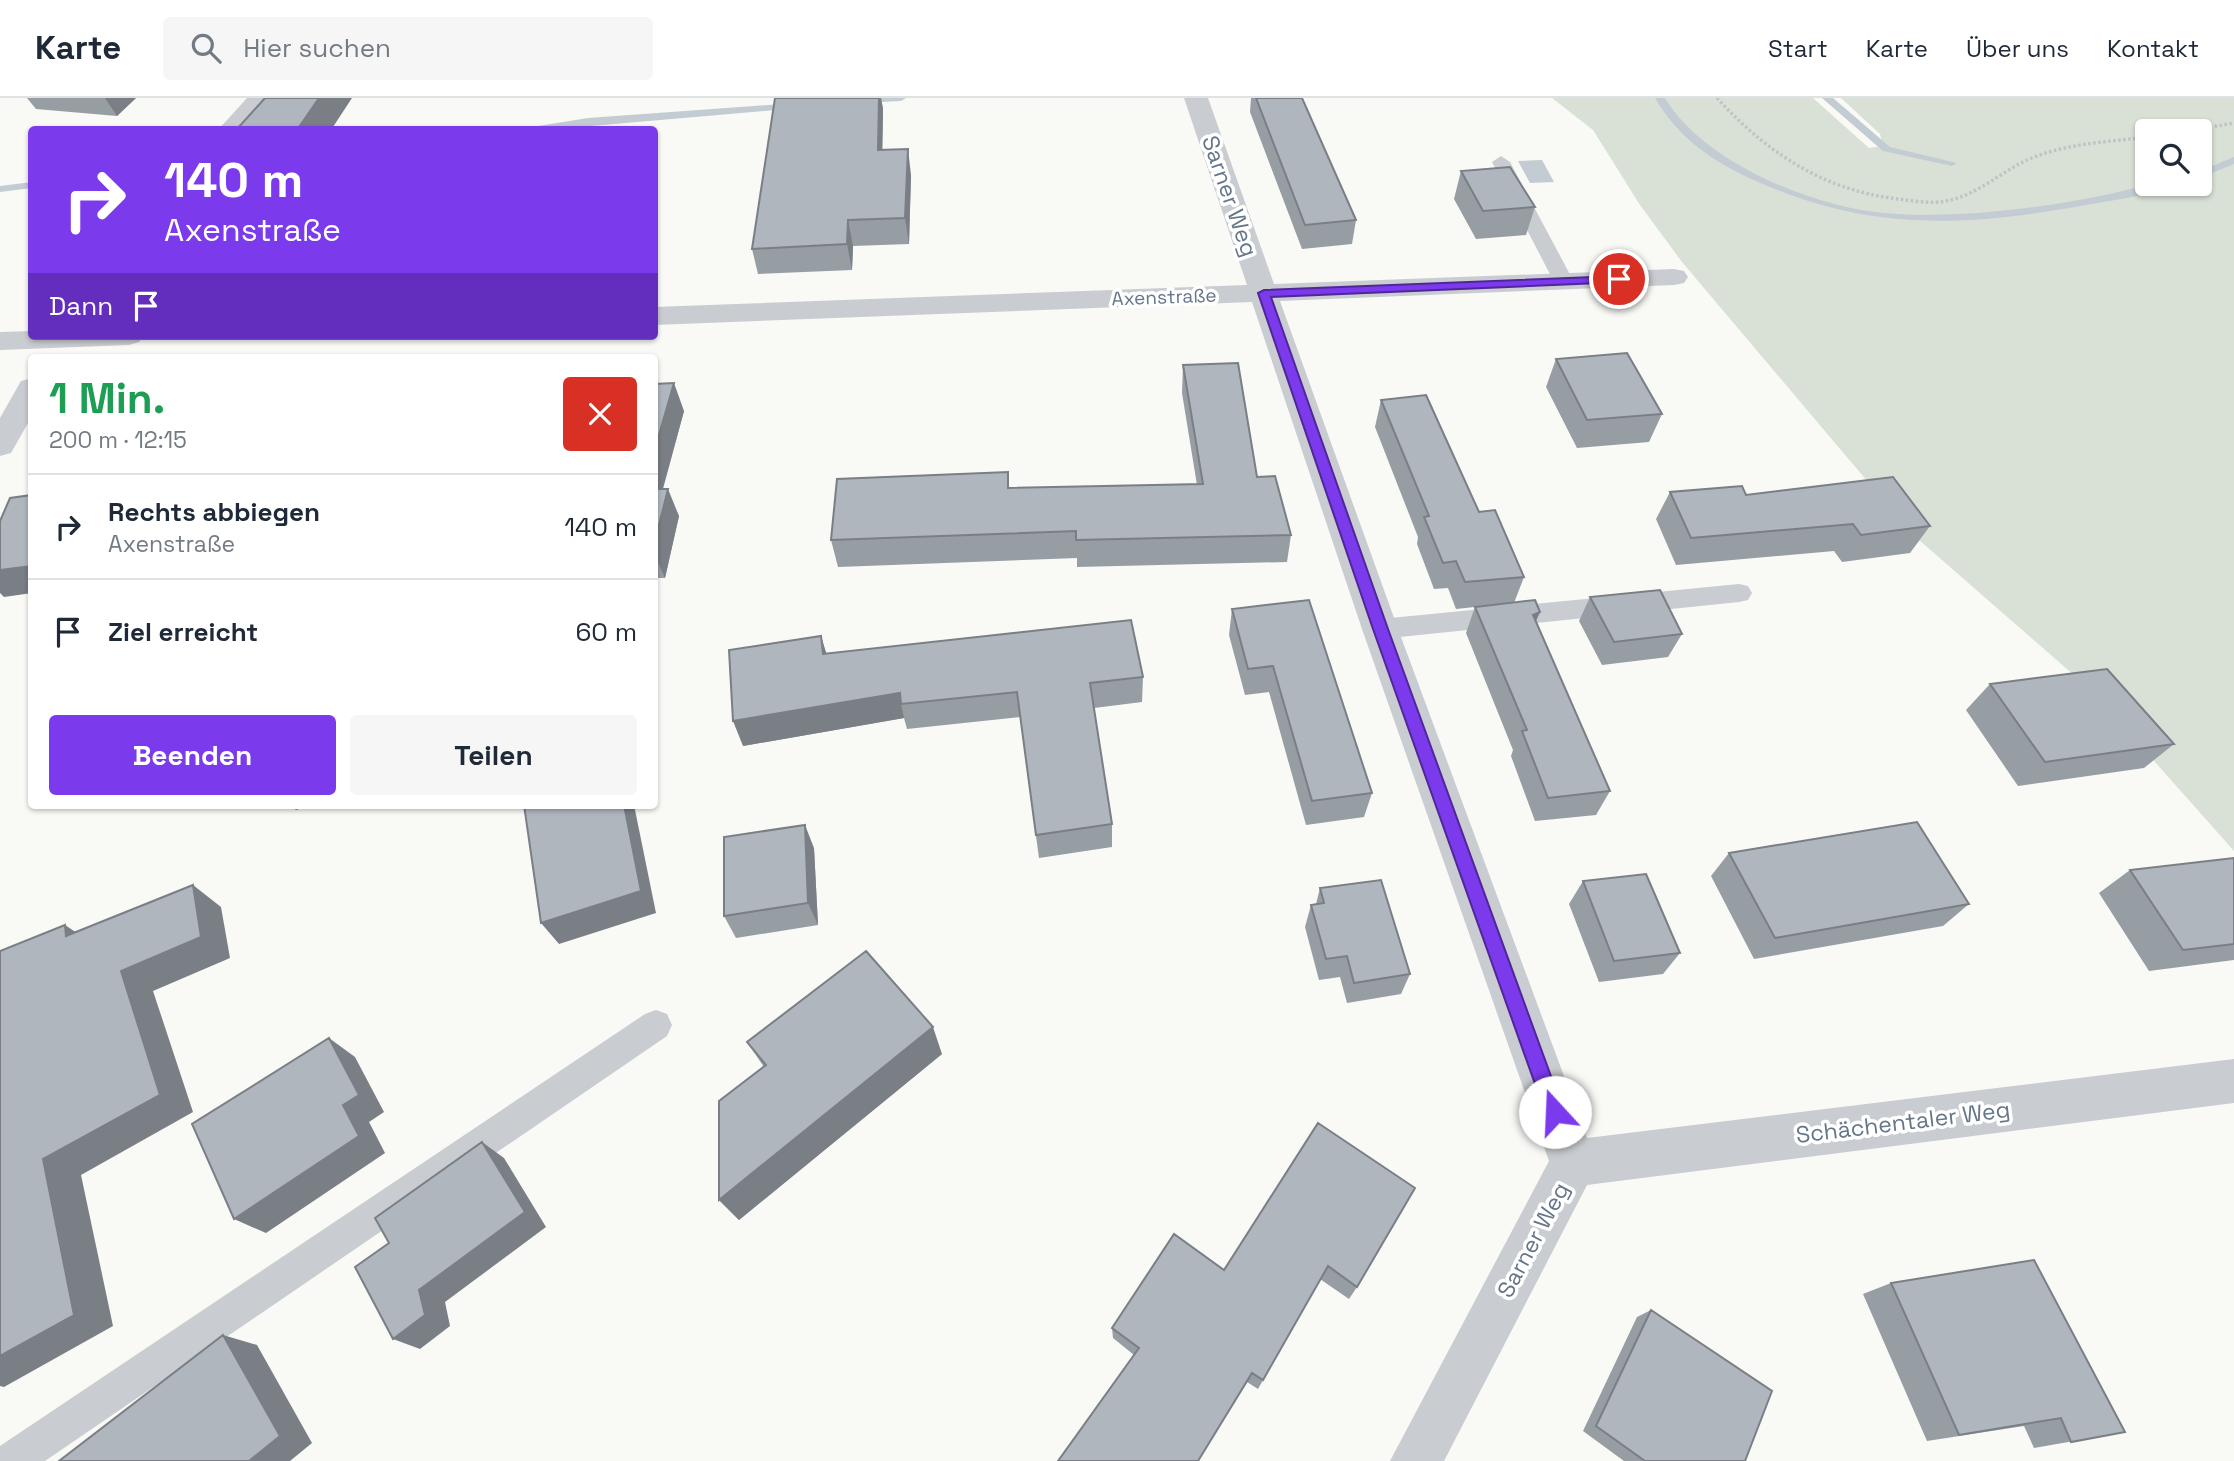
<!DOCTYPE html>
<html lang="de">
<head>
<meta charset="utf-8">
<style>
  :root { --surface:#fff; --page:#f6f6f7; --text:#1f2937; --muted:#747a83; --line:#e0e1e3; --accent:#7c3aed }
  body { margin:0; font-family:"Space Grotesk",sans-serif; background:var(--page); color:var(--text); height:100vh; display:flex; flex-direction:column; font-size:26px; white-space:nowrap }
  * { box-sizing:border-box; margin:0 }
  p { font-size:23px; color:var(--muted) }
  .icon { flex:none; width:38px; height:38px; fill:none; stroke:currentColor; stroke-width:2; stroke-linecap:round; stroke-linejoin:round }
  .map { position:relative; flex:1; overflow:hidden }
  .panel { position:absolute; left:28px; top:256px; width:630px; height:455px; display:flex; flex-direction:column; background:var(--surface); border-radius:7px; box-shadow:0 2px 5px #0004 }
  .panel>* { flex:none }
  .banner { position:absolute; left:28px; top:28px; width:630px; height:214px; border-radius:7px; box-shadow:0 2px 5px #0004; background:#7c3aed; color:#fff; overflow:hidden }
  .buttons { position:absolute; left:2135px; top:21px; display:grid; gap:14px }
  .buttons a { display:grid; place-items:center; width:77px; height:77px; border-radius:7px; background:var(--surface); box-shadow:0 2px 5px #0004; font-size:35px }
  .pin { position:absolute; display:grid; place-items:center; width:60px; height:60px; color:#fff; margin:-30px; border:4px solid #fff; border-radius:50%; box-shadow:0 2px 7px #0007 }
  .me { position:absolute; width:77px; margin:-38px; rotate:340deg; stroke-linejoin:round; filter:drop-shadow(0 0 5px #0008) }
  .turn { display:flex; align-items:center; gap:24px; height:147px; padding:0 21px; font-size:32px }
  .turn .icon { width:91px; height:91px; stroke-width:2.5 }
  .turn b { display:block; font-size:49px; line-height:60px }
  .then { display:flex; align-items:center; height:66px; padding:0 21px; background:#0003; gap:14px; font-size:26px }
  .round { display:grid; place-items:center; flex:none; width:74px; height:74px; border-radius:7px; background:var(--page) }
  .head { display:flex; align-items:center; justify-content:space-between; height:119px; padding:0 21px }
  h1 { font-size:42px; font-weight:700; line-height:52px; color:#1e9e55 }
  .action { display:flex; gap:14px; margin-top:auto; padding:14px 21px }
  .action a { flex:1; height:80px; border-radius:7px; background:var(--accent); color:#fff; font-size:28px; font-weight:700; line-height:80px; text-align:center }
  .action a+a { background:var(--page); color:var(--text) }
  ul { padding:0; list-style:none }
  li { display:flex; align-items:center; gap:21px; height:105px; padding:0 21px; border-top:2px solid var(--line) }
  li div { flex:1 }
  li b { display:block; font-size:26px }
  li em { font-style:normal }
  header { display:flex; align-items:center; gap:42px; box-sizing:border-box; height:98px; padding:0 35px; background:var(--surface); border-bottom:2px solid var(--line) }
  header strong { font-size:33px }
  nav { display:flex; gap:38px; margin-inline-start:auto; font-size:24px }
  .search { width:490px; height:63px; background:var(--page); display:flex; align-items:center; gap:18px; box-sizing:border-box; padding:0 24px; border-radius:7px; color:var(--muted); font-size:26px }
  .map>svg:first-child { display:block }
  .green { fill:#d9e1d7; fill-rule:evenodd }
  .water { fill:#c2ccd2 }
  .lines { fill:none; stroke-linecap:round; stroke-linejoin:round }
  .stream { fill:#c2ccd2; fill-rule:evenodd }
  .path { stroke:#c0c3c5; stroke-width:3.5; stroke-dasharray:2.5 2.5; stroke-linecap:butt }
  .service { fill:#c9ccd0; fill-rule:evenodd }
  .minor { fill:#c9ccd0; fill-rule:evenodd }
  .wall { fill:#969da3 }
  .shaded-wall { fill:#7a7f85 }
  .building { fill:#afb6be; stroke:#7a7f85; stroke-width:2 }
  .route { fill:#7c3aed; stroke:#51269a; stroke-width:2 }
  .labels { text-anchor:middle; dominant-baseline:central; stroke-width:7; stroke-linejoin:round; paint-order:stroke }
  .far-street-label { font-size:19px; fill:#65768a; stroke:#fff }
  .street-label { font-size:23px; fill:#65768a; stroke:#fff }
</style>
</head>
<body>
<header>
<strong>Karte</strong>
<div class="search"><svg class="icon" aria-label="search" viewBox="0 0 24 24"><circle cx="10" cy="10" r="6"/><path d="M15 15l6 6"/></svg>Hier suchen</div>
<nav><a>Start</a><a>Karte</a><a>Über uns</a><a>Kontakt</a></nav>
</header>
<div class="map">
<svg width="2234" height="1363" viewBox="0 0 2234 1363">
  <rect width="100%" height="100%" fill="#f9f9f6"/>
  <path class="green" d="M1552,0H1813L1869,50L1883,48L1880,36L1841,0H2234V753L2091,592L1911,435L1682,164L1640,107L1593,32ZM2147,33H2200V86H2147Z"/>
  <path class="water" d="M1542,62L1554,84L1530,85L1518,63Z"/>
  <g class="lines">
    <path class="stream" d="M862,0H906L901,3L859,5V1Z
      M1655,0H1665C1703,64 1811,108 1883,115C1931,119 1979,116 2026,110C2053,107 2079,102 2105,97C2127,92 2150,85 2172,86C2156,97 2101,104 2080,108C1962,129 1867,133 1756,83C1713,64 1679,41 1655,0Z
      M1822,0H1833L1890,49L1957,65L1952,68L1883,53Z
      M795,5L800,8L799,10L545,32H513L588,20Z
      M2234,59V66L2200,80V73Z
      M32,84V90L0,94V88Z"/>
    <path class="path" d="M1717,0C1766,54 1824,93 1899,101C1914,103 1931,106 1946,103C1979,97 2002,72 2032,60C2068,45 2109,44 2147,39
      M2190,33L2234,25"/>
    <path class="service" d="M1501,58L1510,64L1574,184L1571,188H1557L1554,184L1492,64Z
      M1739,486L1748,488L1752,495L1748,502L1739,504L1380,541L1371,538L1367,531L1371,524L1380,521Z
      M656,912L667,916L672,927L667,938L45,1363H0V1348L645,916Z"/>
    <path class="minor" d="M247,0H273L244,32H218Z
      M1184,0H1208L1274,186L1674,171L1684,173L1688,179L1684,185L1674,187L1280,203L1398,531L1587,1040L2234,961V1005L1587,1087L1444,1363H1390L1549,1063L1362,531L1252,204L654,227V209L1247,187Z
      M32,233V238H144L139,244L129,247L0,252V234Z
      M32,280V318L11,355L0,358V320L21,283Z"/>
  </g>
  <path class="wall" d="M27,0H136L117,18L36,11Z
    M775,0H881L883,11L882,52L911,77L909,146L853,148L852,172L758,176L752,151Z
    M1251,0H1302L1356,122L1352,146L1302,151L1250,14Z
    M1461,73L1535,109L1526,137L1476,141L1454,101Z
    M1556,261L1662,316L1649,344L1577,350L1546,289Z
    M1183,267L1257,379L1291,437L1287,464L1077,469V460L838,469L831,442L1008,374L1009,390L1197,387L1182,295Z
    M654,286L684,313L663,391L679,418L665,480H654Z
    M1381,302L1479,414L1524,479L1514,505L1540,514L1536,523L1610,693L1596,717L1535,723L1511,658L1513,652L1466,535L1475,509L1456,511L1448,490L1434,491L1417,446L1418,439L1375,329Z
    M1670,394L1746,397L1930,428L1910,455L1842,464L1834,453L1676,467L1656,421Z
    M1590,499L1682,536L1668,559L1602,567L1579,523Z
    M1232,511L1372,695L1364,719L1306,727L1269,594L1245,597L1229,537Z
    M821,538L826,556L1143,579L1142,604L1094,610L1112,726V749L1039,760L1020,619L907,631L904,620L743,648Z
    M1990,586L2174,646L2144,670L2018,688L1966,612Z
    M814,750L818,827L736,840L724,818Z
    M1729,755L1969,806L1943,828L1754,861L1711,778Z
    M2234,760V862L2149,873L2099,795L2130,772Z
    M1583,783L1680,855L1663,876L1599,884L1569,806Z
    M1320,790L1410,876L1401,896L1347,905L1340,879L1319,882L1305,829L1311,807L1316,806Z
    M747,944L942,956L739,1122L719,1102L764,969Z
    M1318,1025L1357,1189L1349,1201L1320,1181L1258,1291L1247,1284L1134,1257L1113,1240L1112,1230L1224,1172Z
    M1891,1185L2125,1334L2034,1350L2024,1328L1927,1343L1863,1196Z
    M1651,1212L1745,1363H1624L1583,1333L1637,1219Z"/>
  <path class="shaded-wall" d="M105,0H136L117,18Z
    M319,0H352L331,32H297Z
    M879,0H881L883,11L882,77L878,52Z
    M908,51L911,77L909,146L905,120Z
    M848,122L853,148L852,172L847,146Z
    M674,285L684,313L655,419L654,354Z
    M668,391L679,418L665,480L654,456V447Z
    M32,468V495L4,499L0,495V472Z
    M1540,514L1528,540L1533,517Z
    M821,538L829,564L823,556Z
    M900,595L901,606L904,620L743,648L733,623Z
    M291,707H311L296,712Z
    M624,707H634L656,815L559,846L541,825Z
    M805,727L814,750L818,827L808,805Z
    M193,787L221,809L230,860L153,893L193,1014L81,1077L113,1228L4,1289L0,1288V1258L43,1061L121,873Z
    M65,827L98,849L66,838Z
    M933,929L942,956L739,1122L719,1102Z
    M329,940L355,959L384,1014L369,1024L385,1055L266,1135L234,1121L343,1007Z
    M482,1044L504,1060L546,1129L445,1204L450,1228L420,1251L393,1241Z
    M223,1237L257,1247L312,1345L290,1363H249Z"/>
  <path class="building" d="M265,0H319L297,32H236Z
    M775,0H879L878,52L908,51L905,120L848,122L847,146L752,151Z
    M1256,0H1302L1356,122L1305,127Z
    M1510,69L1535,109L1483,113L1461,73Z
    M1627,255L1662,316L1587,322L1556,261Z
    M1238,265L1257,379L1275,378L1291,437L1076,442V433L831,442L837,381L1008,374V390L1203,386L1183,267Z
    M674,285L654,354V286Z
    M1426,297L1479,414L1495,412L1524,479L1465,484L1456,463L1443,465L1424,419L1429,418L1381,302Z
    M1893,379L1930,428L1861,437L1853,426L1691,440L1670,394L1742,388L1746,397Z
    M654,391H668L654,447Z
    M32,397V468L0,472V423L10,400Z
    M1660,492L1682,536L1614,544L1590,499Z
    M1309,502L1372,695L1312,703L1273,568L1248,571L1232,511Z
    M1535,502L1540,514L1533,517L1610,693L1548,700L1522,633L1527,632L1475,509Z
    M1131,522L1143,579L1090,585L1112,726L1036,737L1017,594L901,606L900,595L733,623L729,552L821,538L823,556Z
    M2107,571L2174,646L2045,664L1990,586Z
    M524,707H624L641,793L541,825Z
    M1917,724L1969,806L1775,840L1729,755Z
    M805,727L808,805L724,818V739Z
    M2234,760V846L2183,852L2130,772Z
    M1646,776L1680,855L1614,863L1583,783Z
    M1381,782L1410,876L1354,885L1347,858L1326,861L1311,807L1324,805L1320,790Z
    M193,787L201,839L121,873L160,997L43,1061L74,1217L0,1258V853L65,827L66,838Z
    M866,853L933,929L719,1102V1003L766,967L747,944Z
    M329,940L359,997L343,1007L359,1038L234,1121L192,1026Z
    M1318,1025L1415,1090L1357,1189L1328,1168L1263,1282L1252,1275L1198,1363H1058L1139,1250L1112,1230L1174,1136L1224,1172Z
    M482,1044L525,1114L419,1192L425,1217L393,1241L355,1169L389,1145L375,1120Z
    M2034,1162L2125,1334L2071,1344L2061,1320L1959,1337L1891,1185Z
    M1651,1212L1772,1293L1745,1363H1645L1596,1328Z
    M223,1237L280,1338L249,1363H59Z"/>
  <path class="route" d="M1619,178L1625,181L1623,184L1271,199L1388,531L1564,1014L1561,1021L1555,1024L1548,1021L1545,1014L1373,531L1258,195L1264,192Z"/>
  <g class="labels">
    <g class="far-street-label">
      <text transform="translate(1164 199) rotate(-2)">Axenstraße</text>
    </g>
    <g class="street-label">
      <text transform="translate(1230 98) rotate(71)">Sarner Weg</text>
      <text transform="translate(1903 1024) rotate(-7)">Schächentaler Weg</text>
      <text transform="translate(1533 1142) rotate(-62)">Sarner Weg</text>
    </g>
  </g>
</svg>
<div class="buttons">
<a><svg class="icon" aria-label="search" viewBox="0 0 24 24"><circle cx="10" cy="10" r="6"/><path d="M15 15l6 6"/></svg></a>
</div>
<div class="pin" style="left:1619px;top:181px;background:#d93025"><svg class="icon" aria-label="arrive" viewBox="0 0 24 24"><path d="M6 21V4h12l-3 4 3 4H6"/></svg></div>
<svg class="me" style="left:1555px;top:1014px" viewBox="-20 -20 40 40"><circle r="19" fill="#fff"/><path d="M0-13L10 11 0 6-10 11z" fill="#7c3aed"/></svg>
<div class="banner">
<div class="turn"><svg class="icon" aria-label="right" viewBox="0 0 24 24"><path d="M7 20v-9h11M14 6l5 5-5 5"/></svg><div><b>140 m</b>Axenstraße</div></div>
<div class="then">Dann<svg class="icon" aria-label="arrive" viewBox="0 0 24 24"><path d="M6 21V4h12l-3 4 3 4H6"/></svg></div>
</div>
<section class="panel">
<div class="head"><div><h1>1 Min.</h1><p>200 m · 12:15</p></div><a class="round" style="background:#d93025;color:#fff"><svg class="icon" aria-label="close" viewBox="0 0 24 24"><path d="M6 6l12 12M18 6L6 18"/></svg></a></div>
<ul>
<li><svg class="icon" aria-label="right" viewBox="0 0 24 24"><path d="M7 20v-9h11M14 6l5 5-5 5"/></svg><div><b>Rechts abbiegen</b><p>Axenstraße</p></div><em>140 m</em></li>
<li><svg class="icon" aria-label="arrive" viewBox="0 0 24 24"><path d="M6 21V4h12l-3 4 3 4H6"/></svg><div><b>Ziel erreicht</b></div><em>60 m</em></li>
</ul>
<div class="action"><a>Beenden</a><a>Teilen</a></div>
</section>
</div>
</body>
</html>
